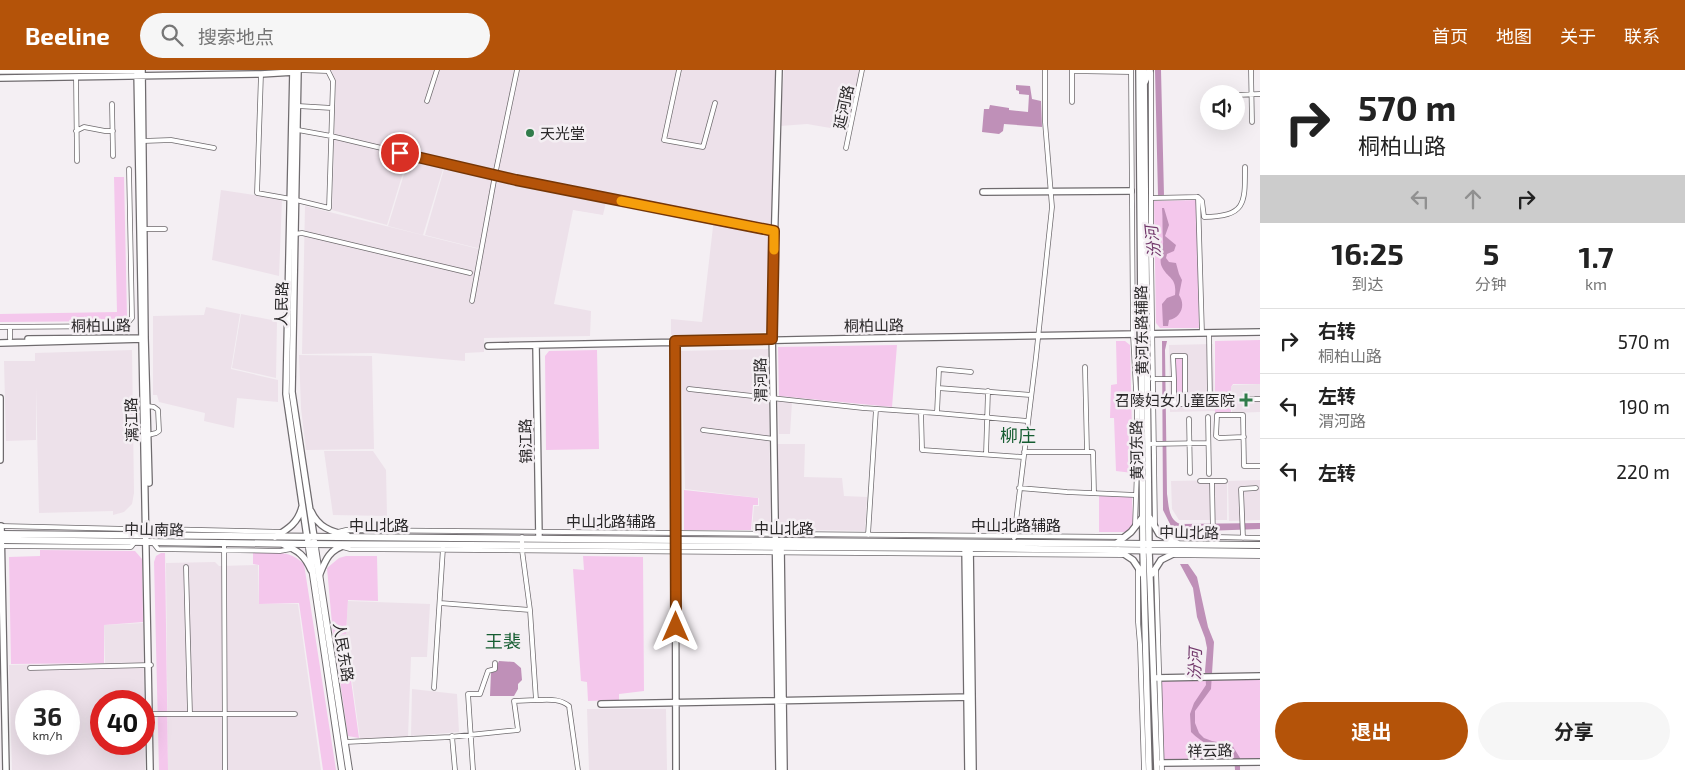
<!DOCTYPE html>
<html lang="zh">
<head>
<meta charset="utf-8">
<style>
  :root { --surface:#fff; --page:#f6f6f6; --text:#222; --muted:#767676; --line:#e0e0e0; --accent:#b45309 }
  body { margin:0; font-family:"Exo 2","Noto Sans SC",sans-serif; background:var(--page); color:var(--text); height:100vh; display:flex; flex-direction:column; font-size:19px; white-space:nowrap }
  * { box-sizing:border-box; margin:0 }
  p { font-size:16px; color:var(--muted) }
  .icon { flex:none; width:28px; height:28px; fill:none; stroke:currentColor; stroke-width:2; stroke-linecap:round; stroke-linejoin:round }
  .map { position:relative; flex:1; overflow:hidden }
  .details { display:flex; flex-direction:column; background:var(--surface); width:425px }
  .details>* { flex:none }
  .hud { background:#fff; color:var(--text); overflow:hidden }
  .fabs { position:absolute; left:1200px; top:15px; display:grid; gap:10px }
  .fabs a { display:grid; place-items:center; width:45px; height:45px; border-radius:50%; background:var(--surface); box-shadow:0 5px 20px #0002; font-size:25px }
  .speed { position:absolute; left:15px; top:620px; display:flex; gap:10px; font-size:25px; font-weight:700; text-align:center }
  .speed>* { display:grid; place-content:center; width:65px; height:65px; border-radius:50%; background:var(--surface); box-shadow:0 5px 20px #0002; line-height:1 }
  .speed small { font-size:12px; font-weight:400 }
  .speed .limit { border:8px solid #d22; background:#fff; color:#111 }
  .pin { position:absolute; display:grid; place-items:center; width:42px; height:42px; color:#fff; margin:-21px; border:2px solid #fff; border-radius:50%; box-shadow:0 1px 5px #0007 }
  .me { position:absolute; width:55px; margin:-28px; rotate:0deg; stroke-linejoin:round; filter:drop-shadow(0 0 4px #0008) }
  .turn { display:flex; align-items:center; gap:18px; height:105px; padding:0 15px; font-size:22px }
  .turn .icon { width:65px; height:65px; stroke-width:2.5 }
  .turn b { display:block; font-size:35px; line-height:42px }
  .lanes { display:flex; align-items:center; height:48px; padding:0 15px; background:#0003; justify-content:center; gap:25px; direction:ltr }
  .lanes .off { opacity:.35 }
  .eta { display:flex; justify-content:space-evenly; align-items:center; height:85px; text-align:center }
  .eta b { font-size:30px; font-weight:700; line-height:35px }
  .action { display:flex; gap:10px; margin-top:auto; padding:10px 15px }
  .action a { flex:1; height:58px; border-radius:30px; background:var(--accent); color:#fff; font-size:20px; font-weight:700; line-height:58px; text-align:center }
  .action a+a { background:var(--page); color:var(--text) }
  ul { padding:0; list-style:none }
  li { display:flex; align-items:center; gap:15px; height:65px; padding:0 15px; border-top:1px solid var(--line) }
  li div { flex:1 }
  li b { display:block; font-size:19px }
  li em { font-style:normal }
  header { display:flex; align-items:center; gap:30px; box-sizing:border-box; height:70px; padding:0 25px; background:var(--accent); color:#fff }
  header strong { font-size:24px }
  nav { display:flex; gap:28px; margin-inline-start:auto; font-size:18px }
  .search { width:350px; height:45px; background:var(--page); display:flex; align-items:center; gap:12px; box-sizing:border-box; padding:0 18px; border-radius:28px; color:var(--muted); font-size:19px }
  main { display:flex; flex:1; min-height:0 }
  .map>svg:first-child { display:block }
  .built { fill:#ede1ea; fill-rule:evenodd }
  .green { fill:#f4c7ec }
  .water { fill:#bf90b8 }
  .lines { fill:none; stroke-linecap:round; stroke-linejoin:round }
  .river { stroke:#bf90b8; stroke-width:6 }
  .street-casing { stroke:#6f6b6e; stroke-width:5.5 }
  .secondary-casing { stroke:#6f6b6e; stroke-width:8 }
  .primary-casing { stroke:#6f6b6e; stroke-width:8 }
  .street { stroke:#fff; stroke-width:4 }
  .secondary { stroke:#fff; stroke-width:5.5 }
  .primary { stroke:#fff; stroke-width:6 }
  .route-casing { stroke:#753606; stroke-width:12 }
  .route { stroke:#b45309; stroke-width:9 }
  .slow { stroke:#f59e0b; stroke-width:9 }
  .poi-dot { fill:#317c4b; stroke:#f4eff3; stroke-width:2 }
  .labels { text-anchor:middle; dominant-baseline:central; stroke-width:5; stroke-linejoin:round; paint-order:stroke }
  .street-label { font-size:15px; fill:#292728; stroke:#f4eff3 }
  .poi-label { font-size:15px; fill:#292728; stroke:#f4eff3; text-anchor:start }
  .water-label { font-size:16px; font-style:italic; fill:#72386b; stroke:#f4eff3 }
  .quarter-label { font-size:18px; fill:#155d31; stroke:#f4eff3 }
</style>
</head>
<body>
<header>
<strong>Beeline</strong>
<div class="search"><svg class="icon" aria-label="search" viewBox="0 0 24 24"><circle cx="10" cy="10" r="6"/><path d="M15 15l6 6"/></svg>搜索地点</div>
<nav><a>首页</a><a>地图</a><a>关于</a><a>联系</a></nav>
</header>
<main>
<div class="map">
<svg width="1260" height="700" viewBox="0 0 1260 700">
  <rect width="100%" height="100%" fill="#f4eff3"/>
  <path class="built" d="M331,0H776L769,262L671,265V249L702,252L714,148L608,124L603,145L573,140L554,234L591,241L590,266L484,268V282L465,283V291L374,283L302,284L305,136L479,179L469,232L471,233L481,179L425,165L446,92L409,83L387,155L332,140L336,11Z
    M784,0H860L848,61L807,54L780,56Z
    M409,88L444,96L423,165L388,156Z
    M221,120L282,129L279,206L212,190Z
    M206,237L240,244L231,299L278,310V332L237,328L234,358L204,351L205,343L159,332L157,325H153V246L204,245Z
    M241,244L277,251L276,308L232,298Z
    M1213,274L1215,341L1170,342L1169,275Z
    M768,279L771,461L752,459L754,436H759V428L685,419L681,281Z
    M132,280L134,423L132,434L124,442L113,445V441L39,443L36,317V370L6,371L4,291H35V283Z
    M299,285L372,286L374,379L306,380L301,338Z
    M1260,314V342L1232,343L1231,317L1233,315Z
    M778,331L792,332L790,364H779Z
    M777,374H805L804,407L842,408L844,426L867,427L865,461L779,459Z
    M324,381H373L386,400L387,446L333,445Z
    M1227,410V450H1179L1172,439L1171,411Z
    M1260,410V450L1229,451L1228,411Z
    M215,492L219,496L258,495L259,534H298L321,700H168L166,493Z
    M348,531L430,534L427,587H411L408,667L360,669L351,603H339L333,565L346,564Z
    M143,553L145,700H12L9,595L105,593L104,555ZM26,631H69V674H26ZM101,631H144V674H101Z
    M412,619L457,624L459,662L411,666Z
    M587,639H666L667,700H589Z"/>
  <path class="green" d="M114,107H124L127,247L123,251L0,252V244L117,242Z
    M1197,130L1199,258H1160L1156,253L1154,131Z
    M1260,270V314H1233L1231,317V342L1215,343V271Z
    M1116,271H1125L1130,275L1133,403L1116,401L1114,348H1110L1111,315L1117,314Z
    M897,275L892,337L779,326L778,277Z
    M597,280L599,379L546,380L545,286L549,281Z
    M1175,287H1182L1183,333H1176Z
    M684,420L758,428V435H753L751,460H684Z
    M1099,426L1132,427L1133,454L1128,462H1099Z
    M40,480L135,481L142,489L143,552L104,555V593L11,594L9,487L40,486Z
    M161,483H165L168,700H159L154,492L156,486Z
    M253,483C274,483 288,479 304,494L336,700H323L299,533L259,534V495L253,494Z
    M346,486H377L378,531L348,530L346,564L333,565L327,498L339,488Z
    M583,486L643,487L644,621L619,624V630L588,631L587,612L581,611L573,499L584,500Z
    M350,603L359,668L348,666L339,604Z
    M1260,609V689L1163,691L1161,611Z"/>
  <path class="water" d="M1016,15L1030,16L1032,29L1041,31L1042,57L1004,54L1003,61L999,64L982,62L984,39H989L990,35L1009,38V40L1028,42L1029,25L1019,24V21L1016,20Z
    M1162,138H1164L1169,155L1165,166L1176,175L1174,181L1167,184L1166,188L1169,192L1176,193L1179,204L1182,210L1179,225C1186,235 1181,248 1169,250L1168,256H1163L1162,234L1167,228L1175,225C1177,207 1168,209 1162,197C1158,189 1164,178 1163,170C1162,159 1163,149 1162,138Z
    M1162,271H1167L1165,280L1167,424C1169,436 1168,449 1180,454L1260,453V459L1176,462L1172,458L1163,440Z
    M1180,494H1188L1197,507L1208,557L1214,572L1211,619L1195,641V653L1199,663L1204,668L1212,671L1232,675L1240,688V700H1235L1234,685L1230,679C1214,679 1202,673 1191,662L1190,644L1194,633L1206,615L1205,601L1207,578L1205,568L1197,547L1193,518Z
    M499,591L514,592L521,598L522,610L518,614V619L514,626H490L491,602H496L498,593Z"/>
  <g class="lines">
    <path class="river" d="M1158,0L1161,125"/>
    <defs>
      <path id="street" d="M679,0L664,70L703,77L715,33
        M1131,0L1133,265L1137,339V399L1135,455
        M1251,0L1252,52
        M1072,1L1131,2
        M1151,2V180L1155,455
        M261,4L257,123L291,129
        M76,7L77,91
        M1236,25L1260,24
        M427,31L437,0
        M1072,32V0
        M112,34L113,86
        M298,36L332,38
        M298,60L331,66L516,110L774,161
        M76,61L84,57L105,61H113
        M143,71L171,70L214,78
        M846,78L862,0
        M1198,127L1202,131L1204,147C1246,146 1245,134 1245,97
        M1151,128L1198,127L1202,263
        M296,130L329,138L333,11L328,1L298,0
        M144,159H165
        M295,164L302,163L470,203
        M472,231L495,105L517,0
        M0,257L125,256L132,248L129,99
        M10,257V269
        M1085,297L1087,382
        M1152,309H1174V334H1185V286H1173L1174,309
        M938,318L1031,325
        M689,319L863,338L937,343L939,299L971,302
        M1250,329H1260
        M1185,334L1210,333L1209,263
        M147,336L154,337L158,340L159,361L156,363L148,365
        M921,342L922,380L1023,387
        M937,343L1027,351
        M1208,347L1209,404
        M1189,349L1190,403
        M703,360L774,369
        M1244,367L1219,368L1216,366L1217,345H1243L1244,396H1260
        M1148,374L1208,373
        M1024,382H1093L1094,423
        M986,384L988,321
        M1200,411H1225
        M1212,411L1213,467
        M1019,418L1067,422L1135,425
        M1,456L129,459L136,465
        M338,462L346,460L1125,467
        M153,464L159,459L283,462
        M868,465L876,339
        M1014,468L1036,287L1052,137L1045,52V0
        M1243,468L1241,419L1256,418
        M1168,469L1172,466L1260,468
        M152,471L158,479L280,481L291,479
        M224,472L225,700
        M0,476L131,477L135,472
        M343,477L350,479L1123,485
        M1171,485L1260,486
        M186,497L190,644
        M1156,497L1162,700
        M1138,499V552L1140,575L1144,700
        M440,533L530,540
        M30,598L151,595
        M434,618L443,478
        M536,630C548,630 559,628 569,636L578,700
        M152,644H295
        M452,666L455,700
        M345,672L450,667L518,660L514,631L536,630L530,540L522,480V467
        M473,700L468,624H480L488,601L495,599V593"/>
      <path id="secondary" d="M137,0L150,700
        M142,0L145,268L149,413
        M293,0L286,324L307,467
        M298,0L292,322L314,467
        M779,0L772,256L779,700
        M1139,0L1143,480L1149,700
        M1144,0L1149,481L1157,700
        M0,1L138,0
        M0,8L261,4L294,2
        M1145,12L1150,0
        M983,122L1131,121
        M28,269L143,268
        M675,271L676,700
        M0,273L143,269
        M536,275L539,468
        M488,276C745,269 1003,267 1260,262
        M0,328V390
        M311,441C318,457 331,462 347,465
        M1150,448L1159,464L1177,473
        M1,456L6,700
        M275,467C288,459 298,453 302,437
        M1117,473L1131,462L1142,448
        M778,474L781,477L784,700
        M284,475C298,480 305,486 311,500
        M970,475L973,700
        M965,476L968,700
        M1118,480L1133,490L1143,505
        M1152,504L1161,490L1177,482
        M319,506C325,491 329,479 346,475
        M1154,608L1260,606
        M601,634L972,627
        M1161,693L1260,692"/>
      <path id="primary" d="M0,464L1260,475
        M0,470L303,474L965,478L1260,482
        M308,471L342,700
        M314,471L349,700"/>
    </defs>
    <use href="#street" class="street-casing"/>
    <use href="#secondary" class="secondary-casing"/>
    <use href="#primary" class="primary-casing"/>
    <use href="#street" class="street"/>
    <use href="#secondary" class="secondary"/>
    <use href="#primary" class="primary"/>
  </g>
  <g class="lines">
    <defs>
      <path id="route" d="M400,83L516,110L774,161L772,269L675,271L676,557"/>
    </defs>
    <use href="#route" class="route-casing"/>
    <use href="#route" class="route"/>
    <path class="slow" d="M621,131L774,161V180"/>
  </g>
  <g class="poi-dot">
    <circle cx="530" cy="63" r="5"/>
    <path d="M1243.5 322.5h5v5h5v5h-5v5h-5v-5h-5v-5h5z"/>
  </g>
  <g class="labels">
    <g class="street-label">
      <text transform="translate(843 37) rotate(-78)">延河路</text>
      <text transform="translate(281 234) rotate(-89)">人民路</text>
      <text transform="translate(101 255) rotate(-1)">桐柏山路</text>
      <text transform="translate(874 255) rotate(-1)">桐柏山路</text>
      <text transform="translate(1141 260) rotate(-91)">黄河东路辅路</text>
      <text transform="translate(760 310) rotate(-91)">渭河路</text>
      <text transform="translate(131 350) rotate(-92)">漓江路</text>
      <text transform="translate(525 371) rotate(-91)">锦江路</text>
      <text transform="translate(1136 380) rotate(-91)">黄河东路</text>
      <text x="611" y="451">中山北路辅路</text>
      <text x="379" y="455">中山北路</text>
      <text x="1016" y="455">中山北路辅路</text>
      <text x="784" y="458">中山北路</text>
      <text transform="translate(154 459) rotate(1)">中山南路</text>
      <text transform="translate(1189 462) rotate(1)">中山北路</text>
      <text transform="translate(344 582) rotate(81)">人民东路</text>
      <text transform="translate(1210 680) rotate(-1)">祥云路</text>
    </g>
    <g class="poi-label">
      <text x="540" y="63">天光堂</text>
      <text x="1235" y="330" text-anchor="end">召陵妇女儿童医院</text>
    </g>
    <g class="water-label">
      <text transform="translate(1152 172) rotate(-96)">汾河</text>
      <text transform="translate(1194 594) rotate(-88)">汾河</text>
    </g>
    <g class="quarter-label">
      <text x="1018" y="365">柳庄</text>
      <text x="503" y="571">王裴</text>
    </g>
  </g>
</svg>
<div class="fabs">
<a><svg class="icon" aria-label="sound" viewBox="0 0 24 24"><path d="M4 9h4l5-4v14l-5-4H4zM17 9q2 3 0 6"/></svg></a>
</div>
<div class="speed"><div>36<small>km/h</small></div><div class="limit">40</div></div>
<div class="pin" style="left:400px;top:83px;background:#d93025"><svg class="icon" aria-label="arrive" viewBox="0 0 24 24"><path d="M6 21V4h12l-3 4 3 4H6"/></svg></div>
<svg class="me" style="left:676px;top:557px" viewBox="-20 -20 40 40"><path d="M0-17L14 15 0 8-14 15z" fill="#b45309" stroke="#fff" stroke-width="4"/></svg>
</div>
<section class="details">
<div class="hud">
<div class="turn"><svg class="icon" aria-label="right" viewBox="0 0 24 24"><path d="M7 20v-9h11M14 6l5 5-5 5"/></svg><div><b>570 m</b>桐柏山路</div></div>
<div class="lanes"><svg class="icon off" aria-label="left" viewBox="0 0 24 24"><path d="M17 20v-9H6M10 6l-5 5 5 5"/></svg><svg class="icon off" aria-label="ahead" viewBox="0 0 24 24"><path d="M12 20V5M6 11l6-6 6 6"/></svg><svg class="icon" aria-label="right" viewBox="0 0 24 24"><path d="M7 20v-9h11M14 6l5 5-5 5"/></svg></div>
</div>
<div class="eta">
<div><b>16:25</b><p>到达</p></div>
<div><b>5</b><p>分钟</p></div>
<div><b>1.7</b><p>km</p></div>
</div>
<ul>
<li><svg class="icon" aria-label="right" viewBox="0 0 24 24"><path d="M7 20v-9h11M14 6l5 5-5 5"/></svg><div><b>右转</b><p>桐柏山路</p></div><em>570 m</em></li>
<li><svg class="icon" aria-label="left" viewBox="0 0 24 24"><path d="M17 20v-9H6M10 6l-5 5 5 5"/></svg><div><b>左转</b><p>渭河路</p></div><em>190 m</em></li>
<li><svg class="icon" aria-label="left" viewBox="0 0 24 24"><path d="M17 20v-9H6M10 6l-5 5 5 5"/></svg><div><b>左转</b></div><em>220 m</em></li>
</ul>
<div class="action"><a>退出</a><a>分享</a></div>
</section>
</main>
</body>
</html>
